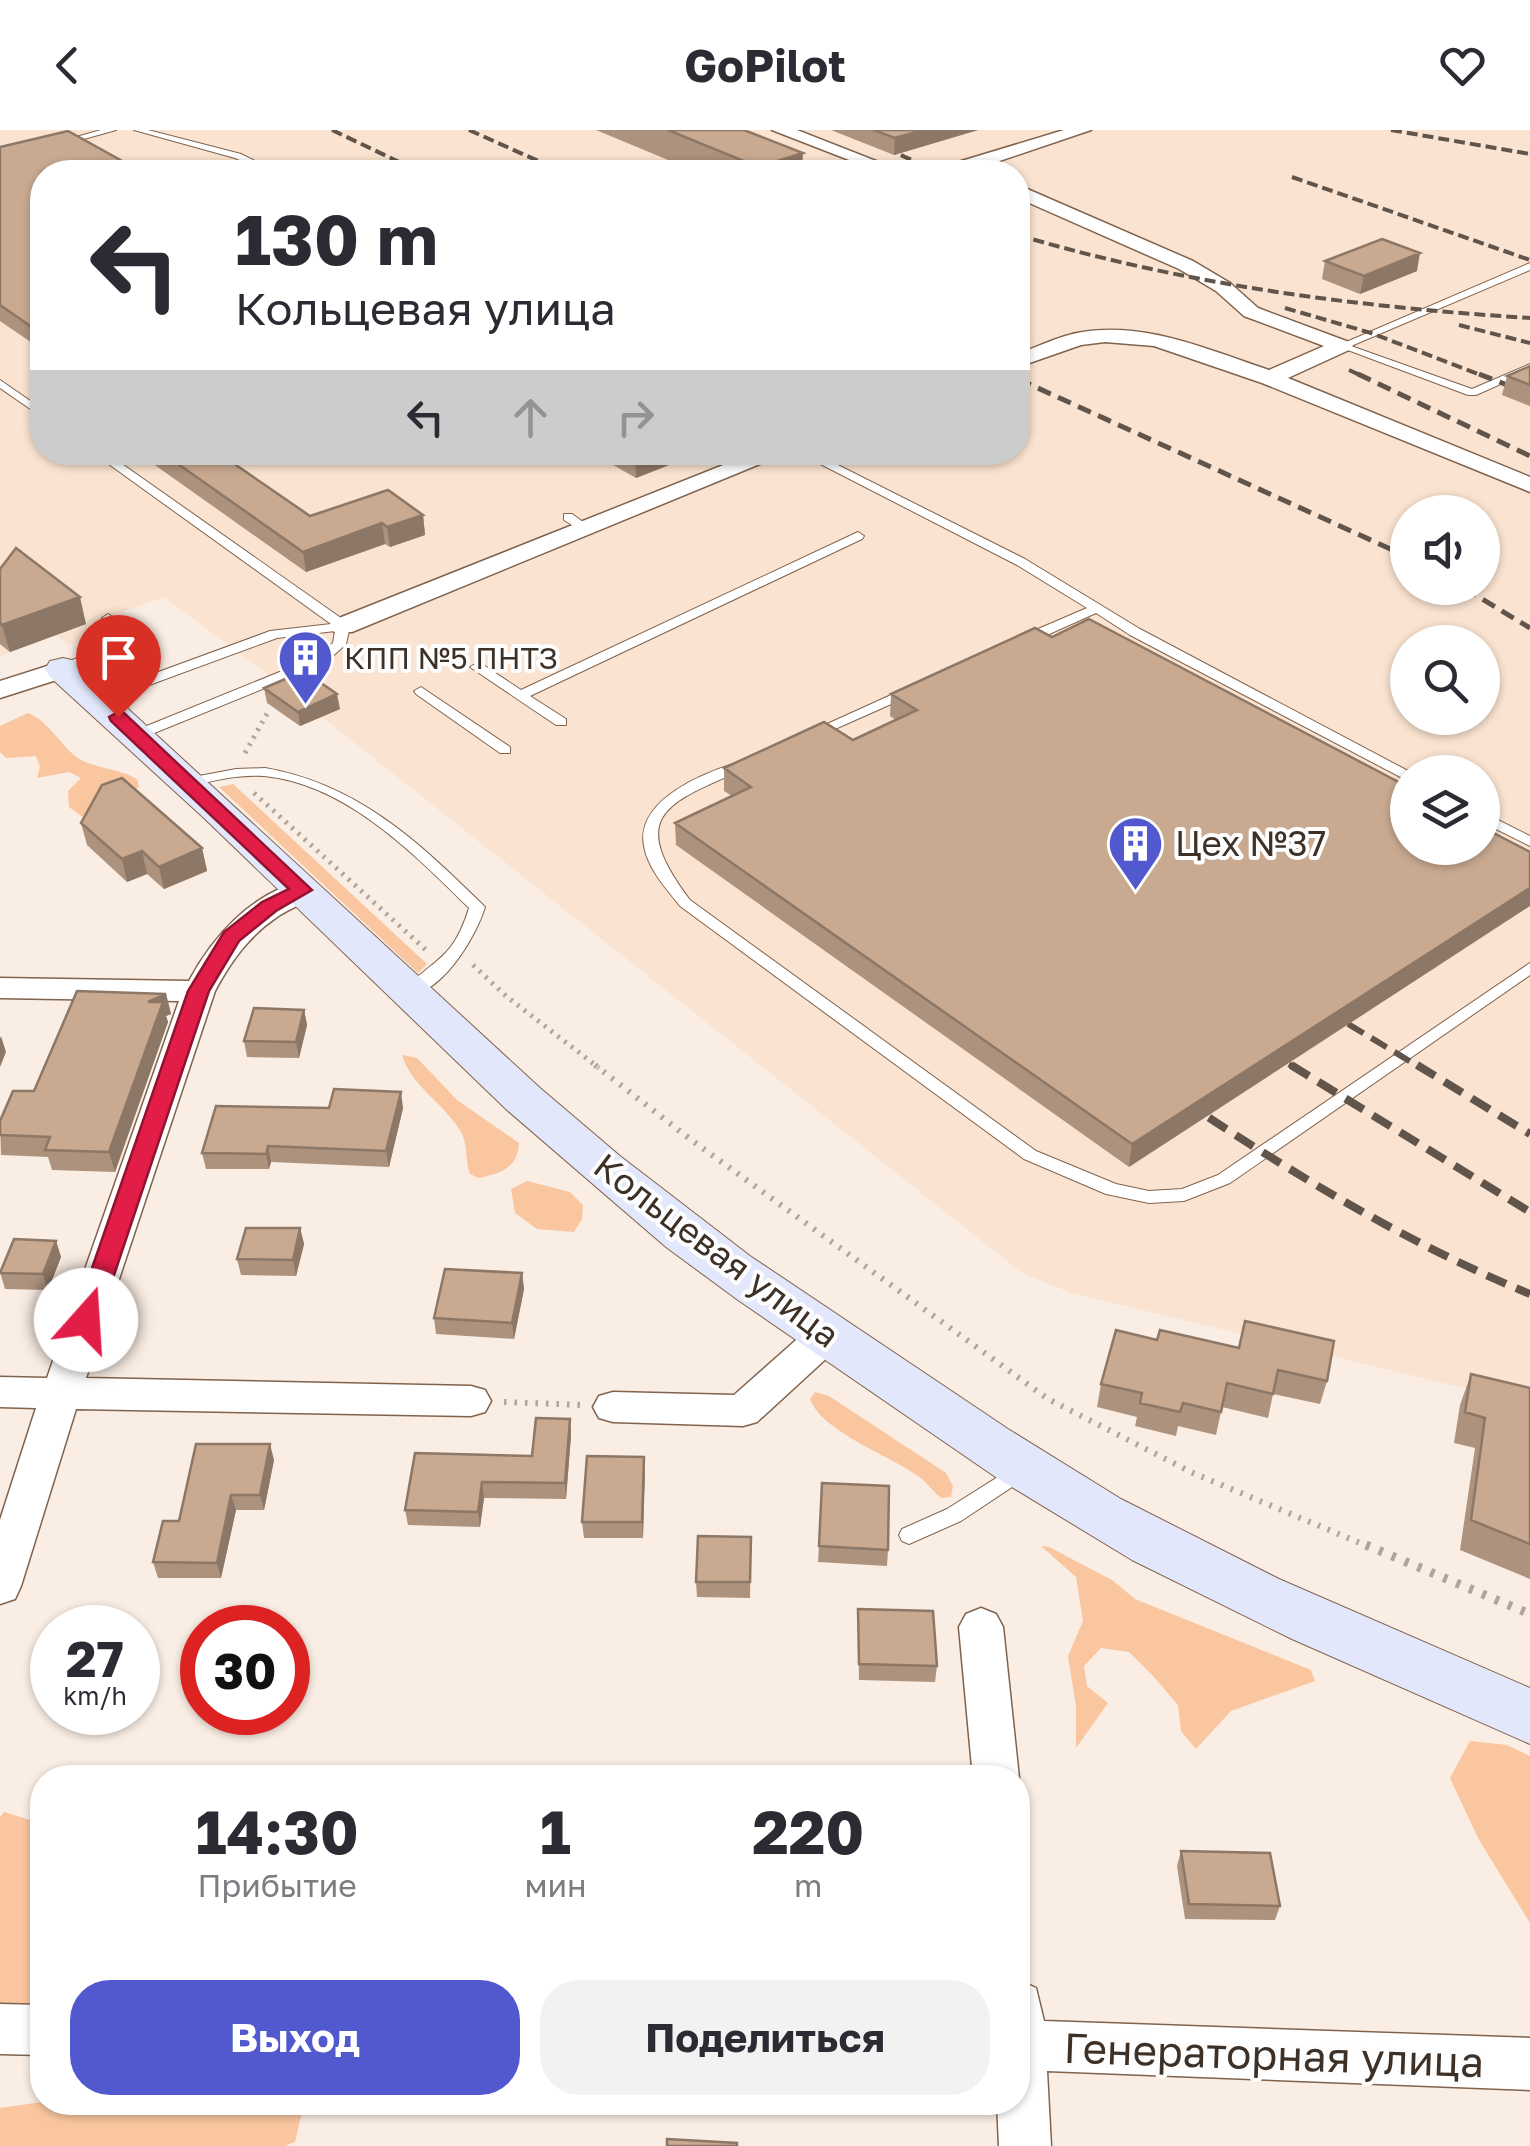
<!DOCTYPE html>
<html lang="ru">
<head>
<meta charset="utf-8">
<style>
  :root { --surface:#fff; --page:#f2f2f3; --text:#2b2b33; --muted:#7c7c81; --accent:#5259cf }
  body { margin:0; font-family:"Golos Text",sans-serif; background:var(--page); color:var(--text); height:100vh; display:flex; flex-direction:column; font-size:38px; white-space:nowrap }
  * { box-sizing:border-box; margin:0 }
  p { font-size:32px; color:var(--muted) }
  .icon { flex:none; width:55px; height:55px; fill:none; stroke:currentColor; stroke-width:2; stroke-linecap:round; stroke-linejoin:round }
  .map { position:relative; flex:1; overflow:hidden }
  .side { position:absolute; left:30px; top:1635px; width:1000px; height:350px; display:flex; flex-direction:column; background:var(--surface); border-radius:40px; box-shadow:0 2px 8px #0004 }
  .side>* { flex:none }
  .top-card { position:absolute; left:30px; top:30px; width:1000px; height:305px; border-radius:40px; box-shadow:0 2px 8px #0004; background:#fff; color:var(--text); overflow:hidden }
  .tools { position:absolute; left:1390px; top:365px; display:grid; gap:20px }
  .tools a { display:grid; place-items:center; width:110px; height:110px; border-radius:50%; background:var(--surface); box-shadow:0 2px 8px #0004; font-size:50px }
  .speed { position:absolute; left:30px; top:1475px; display:flex; gap:20px; font-size:50px; font-weight:700; text-align:center }
  .speed>* { display:grid; place-content:center; width:130px; height:130px; border-radius:50%; background:var(--surface); box-shadow:0 2px 8px #0004; line-height:1 }
  .speed small { font-size:25px; font-weight:400 }
  .speed .limit { border:15px solid #d22; background:#fff; color:#111 }
  .pin { position:absolute; display:grid; place-items:center; width:85px; height:85px; color:#fff; margin:-102px -42px; border-radius:50% 50% 50% 0; rotate:-45deg; box-shadow:0 0 10px #0007 }
  .pin .icon { rotate:45deg }
  .me { position:absolute; width:110px; margin:-55px; rotate:19deg; stroke-linejoin:round; filter:drop-shadow(0 0 8px #0008) }
  .turn { display:flex; align-items:center; gap:35px; height:210px; padding:0 40px; font-size:45px }
  .turn .icon { width:130px; height:130px; stroke-width:2.5 }
  .turn b { display:block; font-size:70px; line-height:85px }
  .lanes { display:flex; align-items:center; height:95px; padding:0 40px; background:#0003; justify-content:center; gap:50px; direction:ltr }
  .lanes .off { opacity:.35 }
  .eta { display:flex; justify-content:space-evenly; align-items:center; height:170px; text-align:center }
  .eta b { font-size:60px; font-weight:700; line-height:70px }
  .button { display:flex; gap:20px; margin-top:auto; padding:20px 40px }
  .button a { flex:1; height:115px; border-radius:40px; background:var(--accent); color:#fff; font-size:40px; font-weight:700; line-height:115px; text-align:center }
  .button a+a { background:var(--page); color:var(--text) }
  header { display:flex; justify-content:space-between; align-items:center; height:130px; padding:0 40px; background:var(--surface); font-size:45px; font-weight:700 }
  .map>svg:first-child { display:block }
  .built { fill:#fae3d0; fill-rule:evenodd }
  .green { fill:#f9c69f }
  .lines { fill:none; stroke-linecap:round; stroke-linejoin:round }
  .lane-casing { stroke:#80634d; stroke-width:2 }
  .street-casing { stroke:#80634d; stroke-width:3 }
  .secondary-casing { stroke:#80634d; stroke-width:2 }
  .path-far2 { stroke:#b1a59b; stroke-width:5; stroke-dasharray:2.5 6; stroke-linecap:butt }
  .path-far1 { stroke:#b1a59b; stroke-width:6; stroke-dasharray:2.5 8; stroke-linecap:butt }
  .path { stroke:#b1a59b; stroke-width:9; stroke-dasharray:4 10; stroke-linecap:butt }
  .lane { fill:#fff; fill-rule:evenodd }
  .street { fill:#fff; fill-rule:evenodd }
  .secondary { fill:#e3e7fb; fill-rule:evenodd }
  .rail-far3 { stroke:#61554b; stroke-width:4; stroke-dasharray:11 5; stroke-linecap:butt }
  .rail-far2 { stroke:#61554b; stroke-width:5; stroke-dasharray:14 8; stroke-linecap:butt }
  .rail-far1 { stroke:#61554b; stroke-width:6; stroke-dasharray:18 9; stroke-linecap:butt }
  .rail { stroke:#61554b; stroke-width:8; stroke-dasharray:21 11; stroke-linecap:butt }
  .wall { fill:#ad927d }
  .shaded-wall { fill:#8d7766 }
  .building { fill:#c9aa91; stroke:#8d7766; stroke-width:2.5 }
  .route { fill:#e11d48; stroke:#92132f; stroke-width:2.5 }
  .labels { text-anchor:middle; dominant-baseline:central; stroke-width:8; stroke-linejoin:round; paint-order:stroke }
  .far-poi-label { font-size:30px; fill:#3d3127; stroke:#fdfdfd; text-anchor:start }
  .poi-label { font-size:35px; fill:#3d3127; stroke:#fdfdfd; text-anchor:start }
  .street-label { font-size:35px; fill:#3d3127; stroke:#fdfdfd }
  .near-street-label { font-size:42px; fill:#3d3127; stroke:#fdfdfd }
</style>
</head>
<body>
<header><svg class="icon" aria-label="back" viewBox="0 0 24 24"><path d="M15 5l-7 7 7 7"/></svg>GoPilot<svg class="icon" aria-label="heart" viewBox="0 0 24 24"><path d="M12 20l-8-8c-3-5 5-10 8-4 3-6 11-1 8 4z"/></svg></header>
<div class="map">
<svg width="1530" height="2016" viewBox="0 0 1530 2016">
  <rect width="100%" height="100%" fill="#faede3"/>
  <path class="built" d="M0,0H1530V1274L1072,1163L1022,1143L322,587L300,596L291,562L164,467L88,494L97,504L68,515L56,505L0,526ZM42,42H1018V322H42ZM1408,382H1482V458H1408ZM1408,512H1482V588H1408ZM1408,642H1482V718H1408Z"/>
  <path class="green" d="M28,583C51,592 62,620 83,631C101,639 119,639 137,649L139,657L84,688L69,677L68,661L81,648L69,642L37,648L40,637L36,626L6,628L0,622V596Z
    M233,654L427,834L418,843L219,657Z
    M402,925L417,928L457,970L519,1013C518,1038 501,1043 479,1048L470,1044C465,1031 468,1016 462,1004C446,974 412,958 402,925Z
    M527,1051L570,1062L583,1075L582,1089L574,1102L537,1099L515,1083L511,1059Z
    M815,1262L829,1266L946,1343L953,1356L951,1367L941,1368C932,1361 927,1352 918,1346C891,1326 822,1302 810,1269Z
    M1041,1416L1049,1417L1112,1450L1135,1469L1311,1540L1315,1551L1231,1581L1196,1619L1181,1601L1178,1575L1155,1548L1129,1522L1101,1518L1084,1536L1087,1556L1108,1573L1076,1618V1577L1068,1526L1083,1491L1076,1447Z
    M1470,1611L1507,1615L1530,1626V1793L1478,1708L1450,1648Z
    M4,1682L33,1691L42,1727V1878L16,1885L0,1882V1687Z
    M42,1972H273L302,1982L295,2012L285,2016H0V1978Z"/>
  <g class="lines">
    <defs>
      <path id="lane" d="M101,0H116L59,16L55,13Z
        M134,0H148L241,24L277,42H266L235,28Z
        M1530,133V140L1351,216L1472,259L1530,234V241L1476,265H1468L1337,216Z
        M0,250L42,279V287L0,258Z
        M92,322H105L348,493L350,496L346,514L324,534L142,608H132V602L314,528L333,513L335,501L277,508L103,572H93V566L270,501L331,494Z
        M797,322H812L1025,429L1140,499L1410,642H1408V651L1130,505L1096,483L1027,514H1017V508L1087,478L1017,435Z
        M564,384H572L590,397L580,400L564,390Z
        M858,402L864,406L862,409L530,566L566,589V595H556L470,537L477,533L482,534L521,560Z
        M108,484L114,488L125,516L123,519L68,542H58V536L111,514L102,488Z
        M911,556L916,557V563L817,607H807L805,604Z
        M421,557L510,617V623H500L416,564L414,561Z
        M742,631L747,632V638C667,673 625,684 690,770L1036,1021L1116,1054L1149,1061L1182,1059L1218,1045L1530,833V845L1230,1053L1184,1071L1149,1073L1106,1064L1024,1029L680,776C666,758 648,739 644,716C635,669 706,642 742,631Z
        M265,638C357,654 418,711 482,774L485,777C476,807 440,868 404,865L402,861C435,828 453,830 469,778C413,723 346,654 264,646C239,644 213,651 188,656L181,652L183,649L236,639Z
        M1482,682L1530,706V716L1482,692Z
        M1020,1333L1027,1335L1030,1341L1027,1347L961,1391L909,1414L902,1411L899,1405L902,1399L947,1379Z"/>
      <path id="street" d="M772,0H797L904,42H880Z
        M1064,0H1091L970,41L925,42Z
        M1018,55L1193,131L1230,153L1258,178L1349,212L1353,216L1349,220L1288,248L1530,347V362L1262,253L1154,216L1105,212L1081,215L1018,237V224C1037,217 1057,207 1077,203C1143,190 1208,220 1269,240L1324,216L1244,186L1216,161L1179,139L1018,68Z
        M756,322H789L352,502H334L330,496L334,490Z
        M63,531L76,539L72,545L0,568V551Z
        M302,751L313,753L317,760C308,773 290,778 277,787C249,806 231,831 215,861L86,1248L471,1256L485,1260L491,1271L485,1282L471,1286L76,1279L21,1456L15,1469L0,1474V1390L36,1278L0,1277V1247L47,1248L179,871L0,868V848L189,851C213,806 251,764 302,751Z
        M827,1191L841,1195L846,1205L841,1215L757,1292L743,1296L613,1292L599,1288L593,1277L599,1266L613,1262L734,1265L813,1195Z
        M981,1478L996,1484L1003,1497L1019,1648L1018,1652V1648H973L959,1497L966,1484Z
        M1018,1850L1036,1858L1044,1891L1530,1908V1960L1047,1941L1051,2016H999L997,1972H1018Z
        M0,1874L42,1875V1925L0,1924Z"/>
      <path id="secondary" d="M63,528L76,531L540,958L620,1026L750,1126L1008,1299L1121,1369L1279,1449L1530,1558V1614L1292,1509L1132,1430L997,1348L738,1170L666,1117L507,980L204,688L50,547L45,539L50,531Z"/>
    </defs>
    <use href="#lane" class="lane-casing"/>
    <use href="#street" class="street-casing"/>
    <use href="#secondary" class="secondary-casing"/>
    <path class="path-far2" d="M245,623L268,582
      M254,663L426,820
      M473,835L506,866L599,938"/>
    <path class="path-far1" d="M595,935L690,1009L1048,1269L1193,1343L1372,1418
      M504,1272L582,1275"/>
    <path class="path" d="M1366,1415L1530,1484"/>
    <use href="#lane" class="lane"/>
    <use href="#street" class="street"/>
    <use href="#secondary" class="secondary"/>
    <path class="rail-far3" d="M332,0L420,42
      M469,0L563,42
      M842,0L940,42
      M1391,0L1530,24
      M1292,47L1530,130
      M1018,105C1186,155 1356,177 1530,188
      M1285,178L1371,203L1486,247
      M1459,195L1530,213
      M1349,240L1364,247"/>
    <path class="rail-far2" d="M1358,244L1530,326
      M1479,244L1530,264
      M1018,249L1408,427
      M1464,458L1530,498"/>
    <path class="rail-far1" d="M1325,880L1421,938
      M1266,920L1295,938"/>
    <path class="rail" d="M1291,935L1530,1082
      M1417,935L1530,1004
      M1182,970C1294,1044 1406,1113 1530,1164"/>
  </g>
  <path class="wall" d="M596,0H744L802,42H697Z
    M831,0H978L894,25Z
    M0,17L42,42V239L38,236L35,215L0,191Z
    M1325,131L1417,141L1360,164L1322,149Z
    M1530,236V276L1502,265L1507,246Z
    M141,322H221V325L310,386L423,385L425,405L390,417L385,414L306,442L142,326Z
    M590,322H674V333L636,348Z
    M0,439L86,494L10,522L0,514Z
    M1052,507L1408,657L1129,1037L676,715L675,693L732,666L724,661V638L853,610L896,590L890,586L891,564Z
    M264,558L340,579L300,596L267,573Z
    M81,693L202,718L207,741L164,759L147,744L127,752L87,715Z
    M166,864L171,884L166,886L168,892L115,1042L52,1040L48,1027L1,1025L0,991L34,961Z
    M304,880L307,895L299,928L247,927L244,911Z
    M329,978H403L389,1037L271,1032L269,1039H206L202,1023Z
    M300,1098L304,1114L296,1146L241,1145L237,1129Z
    M56,1111L61,1127L48,1160L5,1159L0,1142Z
    M522,1143L524,1159L514,1209L436,1204L434,1188Z
    M1116,1200L1327,1251L1320,1274L1273,1264L1268,1288L1222,1277L1216,1305L1178,1296L1176,1306L1135,1296L1137,1287L1097,1277L1101,1254Z
    M1471,1244L1530,1258V1449L1460,1420L1475,1318L1454,1313L1460,1275Z
    M570,1289L571,1305L566,1369L484,1368L480,1397L408,1395L405,1380L532,1326Z
    M644,1327L643,1408H584L582,1392Z
    M274,1330L264,1380H236L221,1448H158L153,1432L179,1391Z
    M751,1407L750,1468L697,1467L696,1452Z
    M819,1416L888,1420L887,1436L818,1432Z
    M858,1479L937,1536L935,1552L859,1550Z
    M1181,1721L1280,1776L1275,1790L1185,1789L1177,1736Z"/>
  <path class="shaded-wall" d="M923,0H978L894,25L895,8Z
    M803,23L802,42H758V37Z
    M1420,123L1417,141L1360,164L1364,146Z
    M649,322H674V333L636,348L635,328Z
    M423,385L425,405L390,417L387,397Z
    M382,393L385,414L306,442L303,422Z
    M80,467L86,494L10,522L2,495Z
    M337,564L340,579L300,596L298,582Z
    M202,718L207,741L164,759L159,737Z
    M142,721L147,744L127,752L122,729Z
    M1530,758V776L1129,1037L1132,1014Z
    M166,864L171,884L166,886L168,892L115,1042L109,1022L148,872Z
    M304,880L307,895L299,928L296,912Z
    M1,906L6,922L0,937V909Z
    M401,962L403,978L389,1037L386,1021Z
    M268,1016L271,1032L269,1039L266,1024Z
    M300,1098L304,1114L296,1146L293,1130Z
    M56,1111L61,1127L48,1160L43,1144Z
    M522,1143L524,1159L514,1209L512,1193Z
    M570,1289L571,1305L566,1369L565,1353Z
    M270,1314L274,1330L264,1380L260,1365Z
    M644,1327L645,1343L643,1408L642,1392Z
    M482,1352L484,1368L480,1397L478,1382Z
    M231,1365L236,1380L221,1448L217,1433Z"/>
  <path class="building" d="M668,0H744L803,23L758,37Z
    M873,0H923L895,8Z
    M68,1L142,42H42V204L0,175V17Z
    M1382,109L1420,123L1364,146L1325,131Z
    M42,213V222L34,216Z
    M1530,236V255L1507,246Z
    M161,322H217L310,386L388,360L423,385L387,397L382,393L303,422Z
    M625,322H649L635,328Z
    M16,418L80,467L2,495L0,493V439Z
    M1089,489L1408,657V718H1482V697L1530,722V758L1132,1014L675,693L751,657L724,638L824,592L853,610L917,580L891,564L1035,498L1052,507Z
    M304,541L337,564L298,582L264,558Z
    M122,648L202,718L159,737L142,721L122,729L81,693L102,655Z
    M77,861L166,864L148,872H163L109,1022L45,1020L50,1007L0,1005V991L13,961H34Z
    M254,878L304,880L296,912L244,911Z
    M334,959L401,962L386,1021L268,1016L266,1024L202,1023L216,976L329,978Z
    M246,1098H300L293,1130L237,1129Z
    M14,1109L56,1111L43,1144L0,1143Z
    M445,1139L522,1143L512,1193L434,1188Z
    M1245,1191L1334,1211L1327,1251L1278,1240L1273,1264L1227,1253L1221,1282L1183,1273L1180,1282L1140,1273L1142,1263L1101,1254L1116,1200L1157,1210L1160,1200L1239,1218Z
    M1471,1244L1530,1258V1414L1471,1390L1485,1288L1465,1282Z
    M536,1288L570,1289L565,1353L482,1352L478,1382L405,1380L415,1323L532,1326Z
    M196,1314H270L260,1365H231L217,1433L153,1432L163,1391H179Z
    M587,1326L644,1327L642,1392H582Z
    M822,1353L889,1356L888,1420L819,1416Z
    M698,1406L751,1407L750,1452H696Z
    M858,1479L933,1481L937,1536L859,1534Z
    M95,1644L210,1645L209,1648H94Z
    M1181,1721L1270,1723L1280,1776L1189,1774Z
    M667,2009L737,2013V2016H667Z"/>
  <path class="route" d="M118,582L124,583L312,760L276,781L239,811L209,861L99,1190L95,1197H77L74,1190L188,861L224,802L262,772L289,759L111,591L109,587Z"/>
  <defs>
    <symbol id="building-pin" viewBox="-11 -11 22 30"><path d="M0 17L-7.5 6A9.5 9.5 0 1 1 7.5 6Z" fill="#5259cf" stroke="#fdfdfd"/><path d="M-4-6H4V6H1V3H-1V6H-4ZM-2.5-4.3h1.7v1.8h-1.7ZM.8-4.3h1.7v1.8H.8ZM-2.5-1h1.7V.8h-1.7ZM.8-1h1.7V.8H.8Z" fill="#fff"/></symbol>
  </defs>
  <g fill-rule="evenodd">
    <use href="#building-pin" x="274" y="496" width="63" height="86"/>
    <use href="#building-pin" x="1104" y="682" width="63" height="86"/>
  </g>
  <g class="labels">
    <g class="far-poi-label">
      <text x="344" y="528">КПП №5 ПНТЗ</text>
    </g>
    <g class="poi-label">
      <text x="1175" y="713">Цех №37</text>
    </g>
    <g class="street-label">
      <text transform="translate(717 1120) rotate(37)">Кольцевая улица</text>
    </g>
    <g class="near-street-label">
      <text transform="translate(1274 1924) rotate(2)">Генераторная улица</text>
    </g>
  </g>
</svg>
<div class="tools">
<a><svg class="icon" aria-label="sound" viewBox="0 0 24 24"><path d="M4 9h4l5-4v14l-5-4H4zM17 9q2 3 0 6"/></svg></a>
<a><svg class="icon" aria-label="search" viewBox="0 0 24 24"><circle cx="10" cy="10" r="6"/><path d="M15 15l6 6"/></svg></a>
<a><svg class="icon" aria-label="layers" viewBox="0 0 24 24"><path d="M12 4l9 5-9 5-9-5zM3 14l9 5 9-5"/></svg></a>
</div>
<div class="speed"><div>27<small>km/h</small></div><div class="limit">30</div></div>
<div class="pin" style="left:118px;top:587px;background:#d93025"><svg class="icon" aria-label="arrive" viewBox="0 0 24 24"><path d="M6 21V4h12l-3 4 3 4H6"/></svg></div>
<svg class="me" style="left:86px;top:1190px" viewBox="-20 -20 40 40"><circle r="19" fill="#fff"/><path d="M0-13L10 11 0 6-10 11z" fill="#e11d48"/></svg>
<div class="top-card">
<div class="turn"><svg class="icon" aria-label="left" viewBox="0 0 24 24"><path d="M17 20v-9H6M10 6l-5 5 5 5"/></svg><div><b>130 m</b>Кольцевая улица</div></div>
<div class="lanes"><svg class="icon" aria-label="left" viewBox="0 0 24 24"><path d="M17 20v-9H6M10 6l-5 5 5 5"/></svg><svg class="icon off" aria-label="ahead" viewBox="0 0 24 24"><path d="M12 20V5M6 11l6-6 6 6"/></svg><svg class="icon off" aria-label="right" viewBox="0 0 24 24"><path d="M7 20v-9h11M14 6l5 5-5 5"/></svg></div>
</div>
<section class="side">
<div class="eta">
<div><b>14:30</b><p>Прибытие</p></div>
<div><b>1</b><p>мин</p></div>
<div><b>220</b><p>m</p></div>
</div>
<div class="button"><a>Выход</a><a>Поделиться</a></div>
</section>
</div>
</body>
</html>
